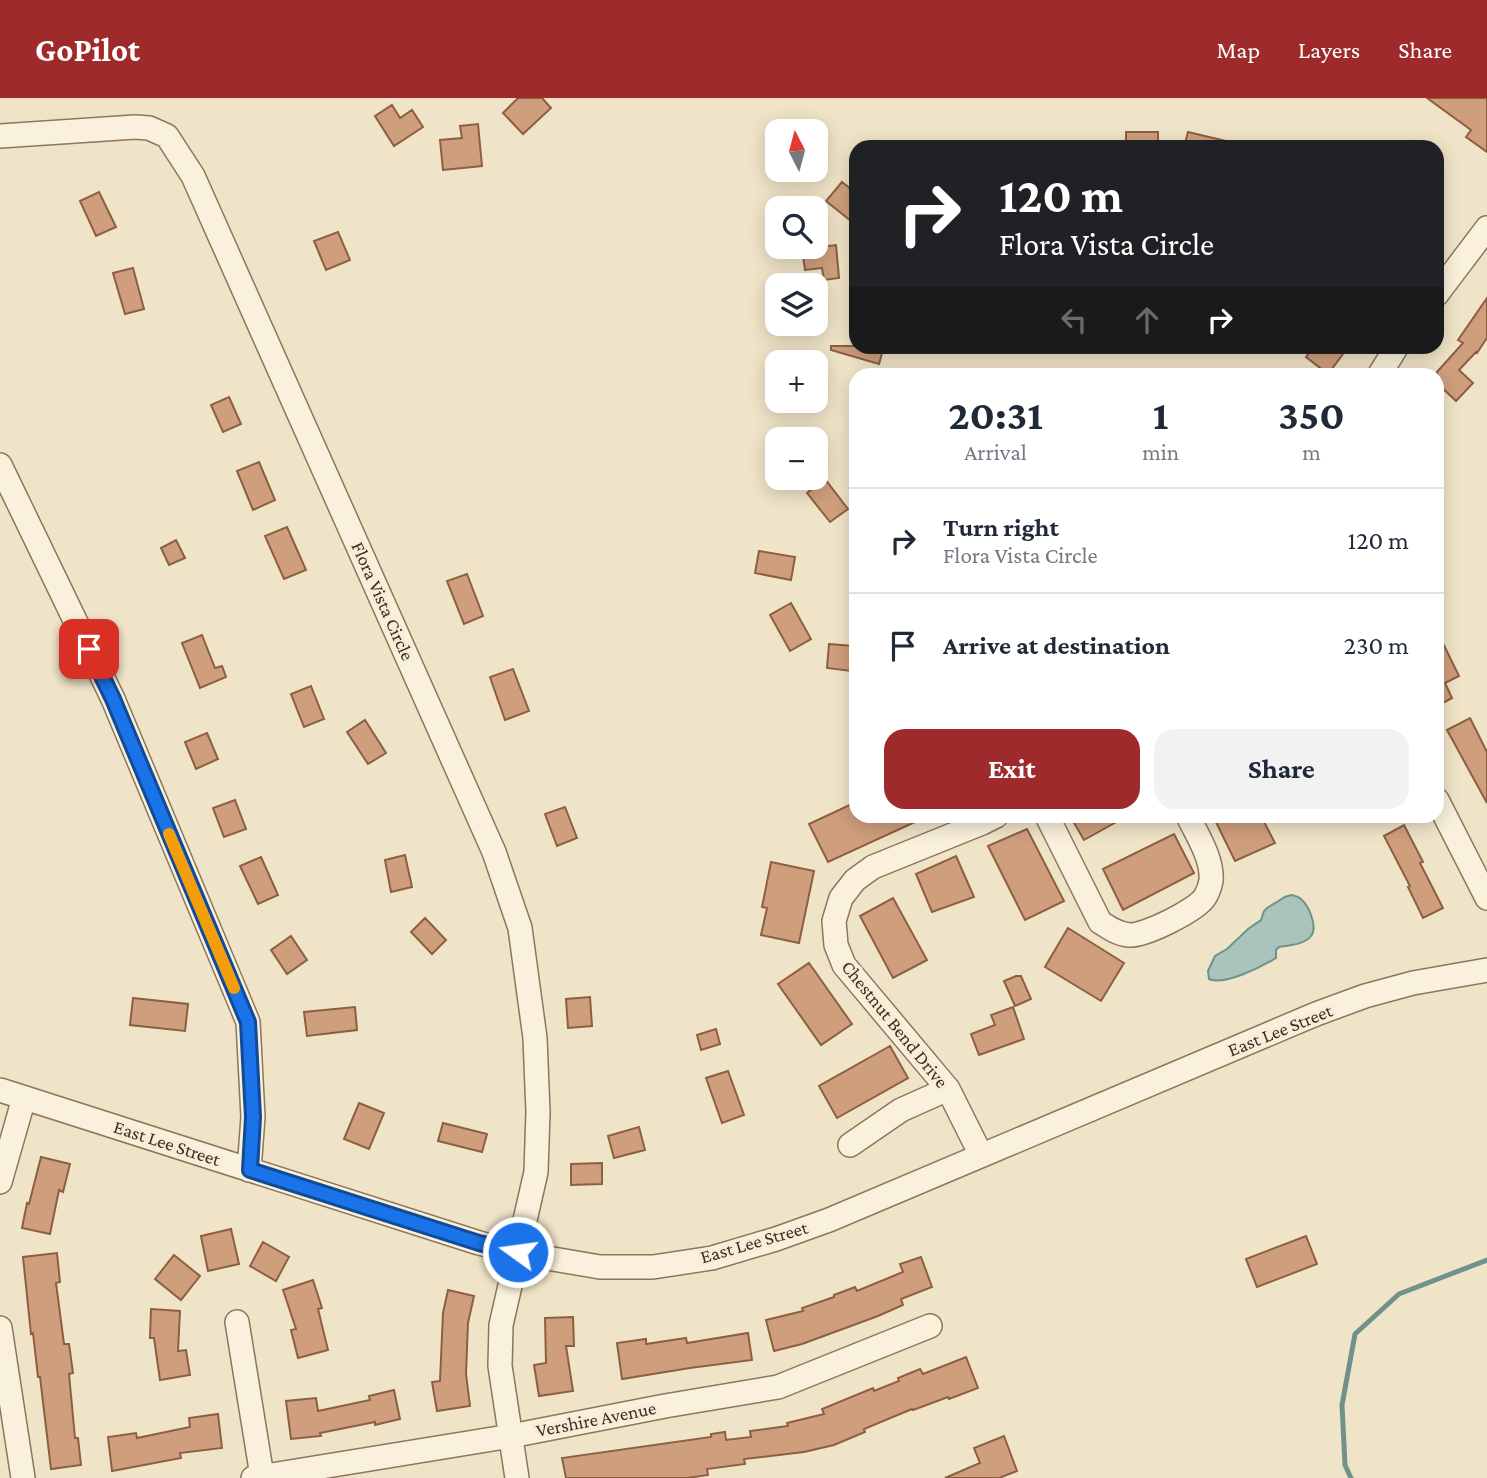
<!DOCTYPE html>
<html lang="en">
<head>
<meta charset="utf-8">
<style>
  :root { --surface:#fff; --page:#f2f2f3; --text:#1f2937; --muted:#747a83; --line:#e0e1e3; --accent:#9e2a2b }
  body { margin:0; font-family:"Crimson Pro",serif; background:var(--page); color:var(--text); height:100vh; display:flex; flex-direction:column; font-size:26px; white-space:nowrap }
  * { box-sizing:border-box; margin:0 }
  p { font-size:23px; color:var(--muted) }
  .icon { flex:none; width:38px; height:38px; fill:none; stroke:currentColor; stroke-width:2; stroke-linecap:round; stroke-linejoin:round }
  .map { position:relative; flex:1; overflow:hidden }
  .panel { position:absolute; left:849px; top:270px; width:595px; height:455px; display:flex; flex-direction:column; background:var(--surface); border-radius:21px; box-shadow:0 4px 18px #0003 }
  .panel>* { flex:none }
  .banner { position:absolute; left:849px; top:42px; width:595px; height:214px; border-radius:21px; box-shadow:0 4px 18px #0003; background:#202124; color:#fff; overflow:hidden }
  .needle { width:46px; rotate:354deg }
  .buttons { position:absolute; left:765px; top:21px; display:grid; gap:14px }
  .buttons a { display:grid; place-items:center; width:63px; height:63px; border-radius:14px; background:var(--surface); box-shadow:0 4px 18px #0003; font-size:35px }
  .pin { position:absolute; display:grid; place-items:center; width:60px; height:60px; color:#fff; margin:-30px; border-radius:14px; box-shadow:0 4px 10px #0006 }
  .me { position:absolute; width:77px; margin:-38px; rotate:284deg; stroke-linejoin:round; filter:drop-shadow(0 0 5px #0008) }
  .turn { display:flex; align-items:center; gap:24px; height:147px; padding:0 35px; font-size:32px }
  .turn .icon { width:91px; height:91px; stroke-width:2.5 }
  .turn b { display:block; font-size:49px; line-height:60px }
  .lanes { display:flex; align-items:center; height:66px; padding:0 35px; background:#0003; justify-content:center; gap:35px; direction:ltr }
  .lanes .off { opacity:.35 }
  .eta { display:flex; justify-content:space-evenly; align-items:center; height:119px; text-align:center }
  .eta b { font-size:42px; font-weight:700; line-height:49px }
  .cta { display:flex; gap:14px; margin-top:auto; padding:14px 35px }
  .cta a { flex:1; height:80px; border-radius:21px; background:var(--accent); color:#fff; font-size:28px; font-weight:700; line-height:80px; text-align:center }
  .cta a+a { background:var(--page); color:var(--text) }
  ul { padding:0; list-style:none }
  li { display:flex; align-items:center; gap:21px; height:105px; padding:0 35px; border-top:2px solid var(--line) }
  li div { flex:1 }
  li b { display:block; font-size:26px }
  li em { font-style:normal }
  header { display:flex; align-items:center; gap:42px; box-sizing:border-box; height:98px; padding:0 35px; background:var(--accent); color:#fff }
  header strong { font-size:33px }
  nav { display:flex; gap:38px; margin-inline-start:auto; font-size:24px }
  .map>svg:first-child { display:block }
  .water { fill:#a9c4bc; stroke:#6f938a; stroke-width:2 }
  .lines { fill:none; stroke-linecap:round; stroke-linejoin:round }
  .stream { stroke:#6f938a; stroke-width:5 }
  .building { fill:#cf9f7d; stroke:#8d5f41; stroke-width:2 }
  .minor-casing { stroke:#8d765c; stroke-width:26 }
  .minor { stroke:#faf1dc; stroke-width:23 }
  .route-casing { stroke:#114b97; stroke-width:18 }
  .route { stroke:#1a73e8; stroke-width:12 }
  .slow { stroke:#f59e0b; stroke-width:12 }
  .labels { text-anchor:middle; dominant-baseline:central; stroke-width:7; stroke-linejoin:round; paint-order:stroke }
  .street-label { font-size:19px; fill:#3d2e20; stroke:#f7eed8 }
</style>
</head>
<body>
<header>
<strong>GoPilot</strong>
<nav><a>Map</a><a>Layers</a><a>Share</a></nav>
</header>
<div class="map">
<svg width="1487" height="1380" viewBox="0 0 1487 1380">
  <rect width="100%" height="100%" fill="#f0e4c8"/>
  <path class="water" d="M1291,797C1295,798 1298,798 1301,801C1309,808 1318,829 1311,838C1304,847 1289,847 1279,849L1276,852V860C1261,869 1224,888 1209,881L1208,873L1215,858L1227,851L1248,831L1261,822L1264,813L1267,810L1285,799Z"/>
  <g class="lines">
    <path class="stream" d="M1351,1380L1345,1367L1342,1307L1355,1236L1399,1196L1487,1162"/>
  </g>
  <path class="building" d="M518,0H542L551,10L523,36L503,15Z
    M1427,0H1487V54L1466,39L1471,32Z
    M392,7L400,20L412,12L423,29L394,48L375,18Z
    M478,26L482,68L443,72L440,42L462,40L460,28Z
    M1126,34H1158V49H1126Z
    M1188,34L1230,44L1229,49H1184Z
    M842,84L856,95V127L826,103Z
    M99,94L116,129L96,138L80,103Z
    M338,134L350,162L326,172L314,143Z
    M836,147L839,180L824,182L822,170L805,172L802,151Z
    M133,170L144,211L125,216L113,175Z
    M1487,200V240L1477,255L1476,254L1459,272L1473,285L1456,303L1437,285V274L1463,245L1458,242Z
    M831,248H884L879,266L831,252Z
    M1314,248H1349L1328,276L1306,259Z
    M229,299L241,326L223,334L211,307Z
    M259,364L275,402L253,412L237,373Z
    M825,381L848,411L830,424L807,395Z
    M287,429L306,472L284,481L265,438Z
    M176,442L185,460L169,467L161,450Z
    M759,453L795,459L791,482L755,475Z
    M467,476L483,518L464,526L447,483Z
    M791,505L811,541L790,553L770,517Z
    M1437,533L1459,578L1445,585L1452,600L1437,608Z
    M202,537L215,570L222,568L226,579L200,590L182,545Z
    M829,546L853,548L851,573L827,570Z
    M513,571L529,613L505,622L490,579Z
    M311,588L324,621L304,629L291,596Z
    M1470,620L1487,654V705L1447,632Z
    M365,622L386,655L368,666L347,634Z
    M207,635L218,661L196,671L185,644Z
    M235,702L246,731L224,739L213,710Z
    M856,704V718H928L828,764L809,726Z
    M565,709L577,740L557,748L545,716Z
    M1070,718H1127L1084,742Z
    M1213,718H1261L1275,745L1235,763Z
    M1404,727L1423,764L1420,765L1443,810L1423,820L1408,789L1410,788L1384,738Z
    M1027,731L1064,803L1025,822L988,748Z
    M1174,736L1194,775L1123,812L1103,771Z
    M405,757L412,789L391,794L385,762Z
    M956,758L974,799L932,814L916,776Z
    M261,759L278,797L258,806L240,768Z
    M771,764L814,773L799,845L761,837L767,810L762,809Z
    M893,800L927,862L893,880L860,818Z
    M425,820L446,842L432,856L411,834Z
    M1068,830L1124,865L1101,903L1045,869Z
    M291,838L307,862L287,876L271,852Z
    M809,865L852,926L821,947L778,886Z
    M1016,878H1021L1031,901L1015,908L1004,883Z
    M590,899L592,928L568,930L566,901Z
    M133,900L188,906L185,933L130,927Z
    M355,909L357,932L307,938L304,914Z
    M1013,909L1024,941L979,957L971,936L995,927L991,917Z
    M716,931L720,946L701,952L697,937Z
    M890,948L908,980L837,1020L819,988Z
    M728,973L744,1017L722,1025L706,980Z
    M359,1005L384,1015L369,1051L344,1041Z
    M443,1025L487,1036L482,1054L438,1043Z
    M639,1029L645,1052L614,1060L608,1038Z
    M41,1059L70,1066L63,1094L59,1092L50,1136L22,1130L27,1105L29,1106Z
    M602,1065V1086L571,1087V1066Z
    M231,1131L239,1166L208,1173L201,1138Z
    M1306,1138L1317,1166L1257,1189L1246,1161Z
    M263,1144L289,1159L276,1183L250,1168Z
    M57,1155L60,1184L56,1185L64,1246H69L73,1275L69,1276L75,1340H78L81,1367L51,1371L40,1279H38L33,1235L31,1236L23,1159Z
    M174,1157L200,1178L181,1202L155,1181Z
    M921,1159L932,1189L901,1201L903,1207L878,1218L802,1246L774,1253L766,1222L803,1213L802,1210L834,1199V1197L855,1189L857,1193L903,1174L900,1166Z
    M313,1182L322,1210L318,1211L328,1252L298,1260L291,1232L296,1231L283,1192Z
    M448,1192L474,1198L468,1225L466,1276L470,1308L437,1313L432,1284L440,1283L443,1215Z
    M151,1211L180,1213L178,1253L186,1252L190,1277L160,1282L154,1240H150Z
    M573,1219L574,1248H566L573,1293L539,1298L534,1267L546,1265L545,1220Z
    M748,1235L752,1262L690,1270L622,1281L617,1245L646,1241V1246L686,1240L687,1245Z
    M966,1259L978,1290L949,1301L948,1299L913,1312L912,1311L864,1331L865,1334L834,1347L804,1354L744,1361L745,1366L707,1371L708,1377L687,1380H566L562,1360L711,1339V1336L725,1334L726,1342L751,1339L750,1333L788,1328L787,1325L824,1316L822,1311L873,1290L874,1293L899,1283L898,1280L920,1271L923,1276Z
    M394,1292L400,1321L375,1327V1324L320,1335L321,1338L291,1341L286,1303L316,1300L318,1313L370,1302L369,1298Z
    M218,1316L222,1350L180,1355L181,1360L112,1373L108,1339L136,1335L137,1340L190,1329L189,1320Z
    M1004,1338L1017,1373L999,1380H945L980,1365L974,1350Z"/>
  <g class="lines">
    <defs>
      <path id="minor" d="M0,38L135,29L149,30L167,38L193,78L494,754L520,830L535,940L538,1014L536,1074L501,1227L500,1268L517,1380
        M1437,196L1487,130
        M1380,276L1397,248
        M0,367L113,601L248,924L253,1019L249,1072
        M1437,702L1487,800
        M1047,718L1100,824C1109,830 1118,836 1129,837C1145,838 1197,812 1205,799C1208,794 1210,788 1211,783C1213,761 1197,737 1188,718
        M0,992L479,1145L518,1155L600,1169H653L712,1160L776,1141L829,1122L1316,916L1365,898L1413,885L1487,872
        M850,1047L901,1012L948,991
        M981,1057L948,991L844,867L836,847L834,823L841,800L855,782L873,769L982,725L996,718
        M0,1084L24,1000
        M237,1224L262,1378
        M0,1230L23,1380
        M253,1380L511,1338L665,1308L778,1289L930,1228"/>
    </defs>
    <use href="#minor" class="minor-casing"/>
    <use href="#minor" class="minor"/>
  </g>
  <g class="lines">
    <defs>
      <path id="route" d="M89,551L113,601L248,924L253,1019L250,1072L479,1145L518,1154"/>
    </defs>
    <use href="#route" class="route-casing"/>
    <use href="#route" class="route"/>
    <path class="slow" d="M169,736L234,890"/>
  </g>
  <g class="labels">
    <g class="street-label">
      <text transform="translate(383 503) rotate(66)">Flora Vista Circle</text>
      <text transform="translate(895 926) rotate(51)">Chestnut Bend Drive</text>
      <text transform="translate(1280 932) rotate(-22)">East Lee Street</text>
      <text transform="translate(167 1045) rotate(18)">East Lee Street</text>
      <text transform="translate(754 1144) rotate(-16)">East Lee Street</text>
      <text transform="translate(596 1321) rotate(-11)">Vershire Avenue</text>
    </g>
  </g>
</svg>
<div class="buttons">
<a><svg class="needle" viewBox="-14 -14 28 28"><path d="M0-13l5 13h-10z" fill="#e53935"/><path d="M0 13l5-13h-10z" fill="#747a83"/></svg></a>
<a><svg class="icon" aria-label="search" viewBox="0 0 24 24"><circle cx="10" cy="10" r="6"/><path d="M15 15l6 6"/></svg></a>
<a><svg class="icon" aria-label="layers" viewBox="0 0 24 24"><path d="M12 4l9 5-9 5-9-5zM3 14l9 5 9-5"/></svg></a>
<a>+</a>
<a>−</a>
</div>
<div class="pin" style="left:89px;top:551px;background:#d93025"><svg class="icon" aria-label="arrive" viewBox="0 0 24 24"><path d="M6 21V4h12l-3 4 3 4H6"/></svg></div>
<svg class="me" style="left:518px;top:1154px" viewBox="-20 -20 40 40"><circle r="17" fill="#1a73e8" stroke="#fff" stroke-width="3"/><path d="M0-11L8 9 0 5-8 9z" fill="#fff"/></svg>
<div class="banner">
<div class="turn"><svg class="icon" aria-label="right" viewBox="0 0 24 24"><path d="M7 20v-9h11M14 6l5 5-5 5"/></svg><div><b>120 m</b>Flora Vista Circle</div></div>
<div class="lanes"><svg class="icon off" aria-label="left" viewBox="0 0 24 24"><path d="M17 20v-9H6M10 6l-5 5 5 5"/></svg><svg class="icon off" aria-label="ahead" viewBox="0 0 24 24"><path d="M12 20V5M6 11l6-6 6 6"/></svg><svg class="icon" aria-label="right" viewBox="0 0 24 24"><path d="M7 20v-9h11M14 6l5 5-5 5"/></svg></div>
</div>
<section class="panel">
<div class="eta">
<div><b>20:31</b><p>Arrival</p></div>
<div><b>1</b><p>min</p></div>
<div><b>350</b><p>m</p></div>
</div>
<ul>
<li><svg class="icon" aria-label="right" viewBox="0 0 24 24"><path d="M7 20v-9h11M14 6l5 5-5 5"/></svg><div><b>Turn right</b><p>Flora Vista Circle</p></div><em>120 m</em></li>
<li><svg class="icon" aria-label="arrive" viewBox="0 0 24 24"><path d="M6 21V4h12l-3 4 3 4H6"/></svg><div><b>Arrive at destination</b></div><em>230 m</em></li>
</ul>
<div class="cta"><a>Exit</a><a>Share</a></div>
</section>
</div>
</body>
</html>
